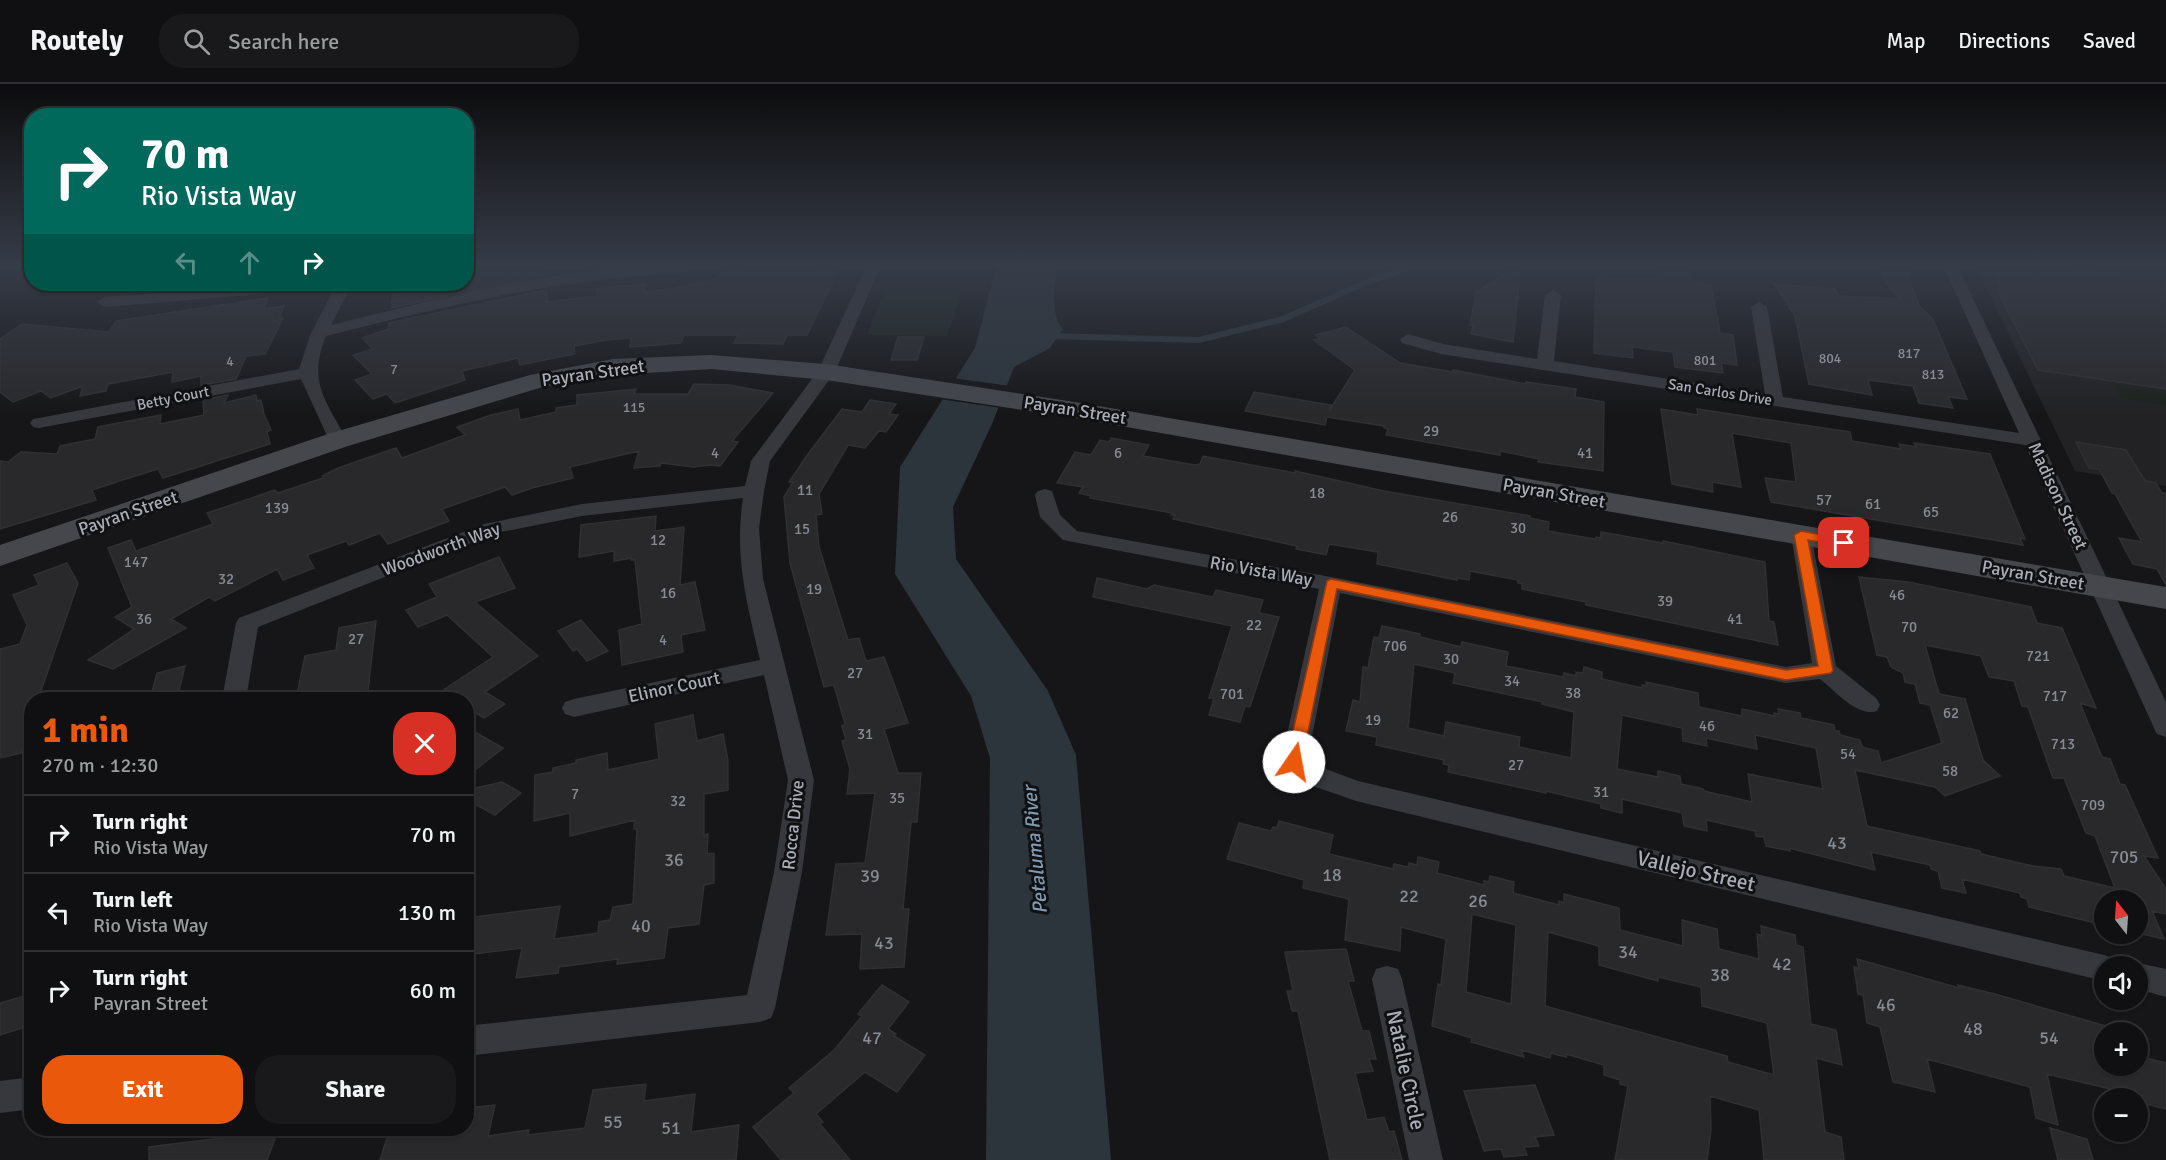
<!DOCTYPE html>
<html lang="en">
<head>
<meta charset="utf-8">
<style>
  :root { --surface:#101012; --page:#19191b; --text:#f1f3f6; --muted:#9c9d9f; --line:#303032; --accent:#ea580c }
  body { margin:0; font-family:Signika,sans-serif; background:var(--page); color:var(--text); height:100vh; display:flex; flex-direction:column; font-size:22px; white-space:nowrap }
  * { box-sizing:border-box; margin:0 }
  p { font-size:20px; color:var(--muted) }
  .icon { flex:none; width:33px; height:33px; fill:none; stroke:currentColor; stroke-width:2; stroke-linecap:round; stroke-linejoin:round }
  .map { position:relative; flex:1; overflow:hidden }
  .details { position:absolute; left:24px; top:608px; width:450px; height:444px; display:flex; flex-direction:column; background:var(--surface); border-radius:24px; box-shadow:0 2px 4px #0004,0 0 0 2px var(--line) }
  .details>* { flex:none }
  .hud { position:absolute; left:24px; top:24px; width:450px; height:183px; border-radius:24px; box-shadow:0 2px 4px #0004,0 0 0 2px var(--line); background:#00695c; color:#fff; overflow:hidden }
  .needle { width:39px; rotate:343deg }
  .fabs { position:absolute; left:2094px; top:806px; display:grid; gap:12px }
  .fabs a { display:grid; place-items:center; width:54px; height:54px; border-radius:50%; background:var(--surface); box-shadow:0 2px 4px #0004,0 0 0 2px var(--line); font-size:30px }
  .pin { position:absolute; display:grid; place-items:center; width:51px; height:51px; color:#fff; margin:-26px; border-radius:12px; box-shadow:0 3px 9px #0006 }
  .me { position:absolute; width:66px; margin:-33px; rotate:12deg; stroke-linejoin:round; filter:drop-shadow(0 0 4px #0008) }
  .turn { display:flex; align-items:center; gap:21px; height:126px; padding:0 18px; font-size:27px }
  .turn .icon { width:78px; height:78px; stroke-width:2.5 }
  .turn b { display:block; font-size:42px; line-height:51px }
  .lanes { display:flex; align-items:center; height:57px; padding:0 18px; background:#0003; justify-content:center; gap:30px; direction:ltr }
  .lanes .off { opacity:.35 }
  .round { display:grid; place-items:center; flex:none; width:63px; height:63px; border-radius:24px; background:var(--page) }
  .head { display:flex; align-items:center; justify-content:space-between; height:102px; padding:0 18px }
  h1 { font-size:36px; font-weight:700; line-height:45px; color:var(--accent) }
  .primary-button { display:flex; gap:12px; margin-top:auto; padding:12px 18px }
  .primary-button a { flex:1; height:69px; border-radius:24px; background:var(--accent); color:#fff; font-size:24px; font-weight:700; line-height:69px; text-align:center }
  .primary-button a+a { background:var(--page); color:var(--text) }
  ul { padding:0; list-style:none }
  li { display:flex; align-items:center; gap:18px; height:78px; padding:0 18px; border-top:2px solid var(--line) }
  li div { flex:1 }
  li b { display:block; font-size:22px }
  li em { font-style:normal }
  header { display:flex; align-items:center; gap:36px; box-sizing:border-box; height:84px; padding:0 30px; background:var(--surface); border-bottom:2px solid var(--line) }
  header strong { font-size:28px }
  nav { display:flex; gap:33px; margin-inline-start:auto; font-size:21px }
  .search { width:420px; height:54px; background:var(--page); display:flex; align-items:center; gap:15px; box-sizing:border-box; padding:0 21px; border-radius:24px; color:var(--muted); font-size:22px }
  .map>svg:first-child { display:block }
  .built { fill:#222225 }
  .green { fill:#1c231d }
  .water { fill:#2c353c }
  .pier { fill:#161618 }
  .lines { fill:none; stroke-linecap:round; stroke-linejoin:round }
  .stream { stroke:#2c353c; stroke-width:6 }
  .building { fill:#29292c; stroke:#303034; stroke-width:1.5; fill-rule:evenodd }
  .minor { fill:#37383d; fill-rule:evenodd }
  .secondary { fill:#45474d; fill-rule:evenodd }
  .route { fill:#ea580c; stroke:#983908; stroke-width:1.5 }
  .labels { text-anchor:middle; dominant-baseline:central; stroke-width:6; stroke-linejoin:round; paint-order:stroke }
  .far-number-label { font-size:14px; fill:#888b94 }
  .far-street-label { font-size:15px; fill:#a8adb8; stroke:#111113 }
  .number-label { font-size:15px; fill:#888b94 }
  .street-label { font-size:18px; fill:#a8adb8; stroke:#111113 }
  .near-number-label { font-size:18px; fill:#888b94 }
  .water-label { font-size:20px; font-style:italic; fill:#7f9bb3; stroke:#111113 }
  .near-street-label { font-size:21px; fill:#a8adb8; stroke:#111113 }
</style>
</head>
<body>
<header>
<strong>Routely</strong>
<div class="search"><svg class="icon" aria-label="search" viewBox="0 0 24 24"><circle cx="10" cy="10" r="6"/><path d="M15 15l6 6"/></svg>Search here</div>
<nav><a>Map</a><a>Directions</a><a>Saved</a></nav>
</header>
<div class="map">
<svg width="2166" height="1076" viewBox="0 0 2166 1076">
  <rect width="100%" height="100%" fill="#161618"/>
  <path class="built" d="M1975,181H2138L2166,184V402L2075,387Z"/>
  <path class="green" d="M885,205L962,207L947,252L867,251Z
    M2110,299L2166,307V322L2122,314Z"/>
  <path class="water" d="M997,181H1058C1055,202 1049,228 1063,245L1050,264L1014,283L992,340L953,423L956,475L1048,607L1076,671L1111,1076H986L990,674L971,612L895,490L900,383L975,264Z"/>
  <path class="pier" d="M953,294L1010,302L1001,324L939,315Z"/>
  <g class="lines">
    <path class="stream" d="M1049,252L1199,256L1283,235L1367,198L1418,181"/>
  </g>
  <path class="building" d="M470,181H539L542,192L391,224L394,200H466V184L471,183Z
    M741,181L838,186L807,251H787L783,260L734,259L738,251H684L681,259L630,263L631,254L606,256L574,262L575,270L520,281L518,274L462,287L465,296L395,319L387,310L373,315L355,296L372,290L353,271L373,265L362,254L388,245L389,239L546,206L548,218L597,212V205L622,202L646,200L645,208L670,205L716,195L722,186H738Z
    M1521,181L1513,258L1471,250L1473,241H1470L1476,208Z
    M1879,181H1904L1919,221L1933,236L1967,315L1948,313L1953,324L1919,319L1913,302L1868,296L1872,311L1809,300L1795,232L1774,200L1835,205L1839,212L1900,215L1886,199Z
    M1995,181H2042L2166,196V305L2038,286L2001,213Z
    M1651,182L1684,183L1693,197L1711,201L1720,249L1733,251L1737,281L1721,279L1723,289L1675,283L1673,268L1632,263L1633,274L1594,269L1596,193L1658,195Z
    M268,214L264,225L284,222L279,235L283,234L265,270L246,272L236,295L201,301V292L172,298L173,288L108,300L106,307L80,312L83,302L51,314L41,307L13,318L0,308V255L22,240L109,248L116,237Z
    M1346,243L1400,279L1453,288V286L1526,300V298L1576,305L1575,313L1604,318L1603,387L1538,378L1539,375L1500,367V371L1386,351L1388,345L1384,344V342L1327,333L1325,341L1245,327L1254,308L1331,321L1329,327L1355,286L1314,256L1320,255L1316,251Z
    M898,253H924L917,276H891Z
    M694,300L729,301L773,309L732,357L738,358L720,382L709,381L694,383L661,379L660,382L634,384L639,367L570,383L573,394L532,404L512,411L505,403L482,411L442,425L449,437L388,460L380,449L349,461L346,457L307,471L314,484L283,496L277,485L215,517L209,513L171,535L186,544L113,585L88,576L134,545L115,533L132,523L108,464L131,456L136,467L213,440L207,429L275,406L278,409L323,394L322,392L338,384L396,364L402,374L465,351L457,343L491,331L518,325L520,336L556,328V324L577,321V311L636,305L634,310H688Z
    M228,311L224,319L256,311L257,317L261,316L264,330L271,346L267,348L270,360L163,394L158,385L132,393L92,406L96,416L0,445V377L8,378L21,368L57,370L60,362L95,355L98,343L161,331L160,340L204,331L203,316Z
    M870,316L896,320L889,330L898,331L886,348L879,347L865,364L848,361L819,410L822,430L816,431L819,463L848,556L859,554L866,577L884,573L900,616L908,639L884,645L898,689H921L917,738H911L903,825H909L904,883L860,885L862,850L826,851L836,780L865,779L875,709L847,710L850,685L842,657L846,656L842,642L845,640L834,601L824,603L790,479L784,413L793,398H789L808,370L842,325L862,328Z
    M1661,325L1698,331L1697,325L1850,348L1852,357L1901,365L1899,360L1916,363L1914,359L1990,370L2025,455L2020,454L2023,461L1771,418L1765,394L1796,398L1791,359L1785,358L1732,349L1741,403L1712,398L1713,408L1672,400Z
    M1111,354L1149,361L1143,372L1195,381L1200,380L1203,372L1295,389V387L1384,407L1530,432V434L1549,438L1548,447L1595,455L1596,453L1601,454V448L1663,459V457L1765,478L1769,537L1774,538L1778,561L1586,521V518L1522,505V500L1518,499V496L1470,487L1469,496L1457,494V496L1377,480L1378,468L1329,460L1326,471L1296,465L1297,462L1173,435L1175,431H1171L1172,429L1090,414L1091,412L1079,409L1083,403L1057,399L1075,368L1091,371L1100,356L1109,358Z
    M2076,358L2126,366L2145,397L2156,399L2162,409H2166V501L2157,485L2133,480L2119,454L2142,458L2115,410L2112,409L2099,385L2089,384Z
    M656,432L655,447L684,443L680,501L695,498L705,546L681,551L683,568L622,581L619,546L642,540L635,476H631V474L614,477V467L579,473L581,441Z
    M499,473L515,504L475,518L538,572L485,608L505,620L484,634L466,623V615H454L442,607L493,573L447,531L418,543L406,526L437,513L429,500Z
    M67,479L78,499L39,613L32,615V641L21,669L0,674V565L20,560L27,541L13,511L39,501L34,491Z
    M1859,493L1908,498L2031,523L2037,539L2062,544L2096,624L2080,619L2102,673L2110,675L2120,700L2125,701L2158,774L2144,772L2166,805V830L2152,827L2164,855L2137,849L2138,816H2104V841L2029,823L2027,815L2021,813L2020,809L1962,795L1966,809L1942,804L1938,787L1931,785L1930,781L1871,768L1875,786L1789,764L1790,767L1766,762L1764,753L1756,752L1755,747L1706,736L1707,747L1684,742L1682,729L1622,715V729L1601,724V720L1546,707V709L1448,688L1449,681L1443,680L1444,676L1376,661L1377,653L1346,647L1353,616L1360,618L1363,583L1368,584L1374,553L1379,554L1382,542L1411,548L1420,550V553L1461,563L1462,558L1508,568L1506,582L1563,593L1564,589L1576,592V588L1583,589L1584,583L1602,588V595L1642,604V601L1647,602L1646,598L1698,609L1699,623L1742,632V625L1775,632L1774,629L1779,630L1778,625L1800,629L1801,634L1834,641L1835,647H1839L1840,651L1860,656L1862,663L1878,667L1881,679L1942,659L1930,621L1920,619L1915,600L1905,598L1903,589L1891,583L1887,573L1877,571ZM1925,561L1981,572L1989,593L2014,597L2022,622L2028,623L2053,694H2064L2086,749L2095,752L2115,804L2064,792L2061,785L2033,782L1981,770L1980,767L1867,742L1855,686L1935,703L1945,712L2000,692L1983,676L1965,615L1939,610ZM1414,580L1455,589L1453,599L1543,618L1542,620L1574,628L1571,674L1519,663L1520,653L1446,638L1444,652L1408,644ZM1622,631L1682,644L1683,657L1707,662L1706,654L1757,665L1755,651L1816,664L1823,705L1748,690L1752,718L1704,707L1703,705L1681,700L1680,692L1658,687V693L1617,685Z
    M1097,494L1147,505L1154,501L1213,513L1216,506L1263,516L1259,529L1279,533L1250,623L1245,622L1240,638L1209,631L1214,614H1209L1232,542L1093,513Z
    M581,536L608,567L587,577L577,565L573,567L558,547Z
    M376,537L367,615H296L305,572L336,566L339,544Z
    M185,582L177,615H150L157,589Z
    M693,631L697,657L723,650L728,677V706L704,710V751L708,750L707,770L714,769V799L704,801L699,840L668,844L664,874L617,880L618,875L559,883L558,889L516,894L522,864L466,871V834L560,822L554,855L598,849L599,838L610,836L613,823L633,820L637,745H634L635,736L570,752V729L534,737L535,691L553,688V684L576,679V676L607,669L608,686L659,675L655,640Z
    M466,643L503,664L466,693Z
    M502,698L521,709L495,731L466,715V706Z
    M1279,737L1333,751L1329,770L1393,785L1394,780L1408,783L1409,779L1417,781L1418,773L1439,778L1437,789L1484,801V797L1489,798L1490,792L1514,798L1513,809L1559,821V817L1564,819V810L1619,824L1620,846L1683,862L1682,836L1717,845L1719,865L1759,875L1757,850L1762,852L1761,842L1795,851L1796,861L1803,863L1811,940L1836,946L1842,981L1816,974L1825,1048L1841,1053L1844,1076H1764L1759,1026L1710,1012L1711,1046L1707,1076H1615L1628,1002L1620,1000V996L1604,991V981L1566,970V973L1551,969L1550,974L1521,966L1524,973L1471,958L1472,954L1432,942L1438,900L1441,901L1446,855L1401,843L1400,867L1345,856L1349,815L1303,804L1304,796L1227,775L1239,739L1271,747L1273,743L1277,744ZM1472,830L1516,841L1511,920L1466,908ZM1548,848L1599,862V881L1658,897V893L1701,903L1702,922L1767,939L1774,991L1728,978L1727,972L1545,922Z
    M1346,865L1354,897H1348L1362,947H1369L1376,975H1369L1373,987L1355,989L1367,1036L1384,1033L1389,1048L1394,1047L1402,1076H1330L1298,927H1292L1287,907H1293L1285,868Z
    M1857,875L1959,904L1958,901L1995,910L2123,947L2104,948V981H2138V972L2166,979V1025L2138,1018V1014L2117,1012L2115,1006L2047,990L2058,1041L2036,1034L2030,1003L1927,975L1935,1008L1893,998L1880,943L1867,939L1863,911L1858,910L1854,883L1859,884Z
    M882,901L909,918L888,945L896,950L894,952L925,971L897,1008L865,988L816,1030L823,1038L820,1040L850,1076H781L753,1043L794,1009L789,1004L834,966L862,932L858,930Z
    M32,910V941L0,951V919Z
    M646,1000L644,1017L695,1010L691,1048L739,1041L736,1076H380L390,1044H466V1024L495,1021L488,1052L529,1046L528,1051L585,1044L593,1006Z
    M1535,1001L1554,1051L1535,1053L1539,1062L1524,1063L1527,1071L1504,1073L1501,1065L1484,1067L1464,1007Z
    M2050,1044L2087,1055L2093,1076H2058Z
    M278,1047L267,1076H149V1063Z"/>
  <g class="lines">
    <path class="minor" d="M690,181L686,187L681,189C559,195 444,222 326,252C307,298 326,316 347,356L345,360H331L329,356L301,295L39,344L33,343L30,339L33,335L39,334L299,285L311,249L337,200H352L331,241C449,212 568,181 690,181Z
      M867,181H881L835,288L770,377L764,407L759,444L763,495L814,696L802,788L775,924L771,934L760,938L466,972V942L747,911L774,788L788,696L764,591L574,633L565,630L562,624L565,618L574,615L760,576C747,518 734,474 743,414L582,432L496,449L258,543L246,615H222L236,539L239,534L484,440L582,420L745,402L751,377L818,287Z
      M1943,181H1957L2166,618V653L2157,650L2154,644L2025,361L1441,270L1402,259L1400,255L1408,250L1443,260L1537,275L1545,211L1553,206L1561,211L1554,277L1765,310L1751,223L1759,218L1767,223L1783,313L2019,349Z
      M273,200H331L323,205L105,223L97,218L105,213Z
      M1045,405L1052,407L1060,431L1077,447L1331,493L1786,583L1812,579L1791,451L1794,447L1801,445L1808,447L1811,451L1836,582L1877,615L1880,621L1877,627C1856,633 1836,607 1820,595L1786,599L1340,509L1307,678L1358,697L2104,871L2115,875L2118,882H2104V897L1356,717L1290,694L1281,678L1319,505L1063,456L1040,433L1035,411L1038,407Z
      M2138,879L2166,885V913L2138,905V882H2129Z
      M1387,882L1398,885L1402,895L1443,1076H1409L1372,895L1376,885Z
      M32,993V1025L0,1029V997Z"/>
    <path class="secondary" d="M711,271L826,280L1075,318L2166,503V525L1075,334L826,296L711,285L613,291L543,303L348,362L0,482V461L328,350L530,291L613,275Z"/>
  </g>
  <linearGradient id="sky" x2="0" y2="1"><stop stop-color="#0c0c0d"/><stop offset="0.55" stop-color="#363c48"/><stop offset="1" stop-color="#363c48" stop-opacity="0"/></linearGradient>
  <rect width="2166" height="331" fill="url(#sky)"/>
  <path class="route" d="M1801,447L1844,455L1851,459L1844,463L1808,456L1833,586L1831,589L1786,596L1337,505L1302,678L1299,682H1288L1286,678L1327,497L1331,495L1786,586L1818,582L1794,451Z"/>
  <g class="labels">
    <g class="far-number-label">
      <text x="1909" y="269">817</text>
      <text x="1830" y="274">804</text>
      <text x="1705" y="276">801</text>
      <text x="230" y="277">4</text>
      <text x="394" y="285">7</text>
      <text x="1933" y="290">813</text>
      <text x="634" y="323">115</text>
    </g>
    <g class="far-street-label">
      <text transform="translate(1720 308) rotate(9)">San Carlos Drive</text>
      <text transform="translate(173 314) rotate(-11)">Betty Court</text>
    </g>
    <g class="number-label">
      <text x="1431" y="347">29</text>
      <text x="715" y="369">4</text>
      <text x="1118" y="369">6</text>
      <text x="1585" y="369">41</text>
      <text x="805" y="406">11</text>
      <text x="1317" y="409">18</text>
      <text x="1824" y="416">57</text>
      <text x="1873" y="420">61</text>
      <text x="277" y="424">139</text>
      <text x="1931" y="428">65</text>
      <text x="1450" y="433">26</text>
      <text x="1518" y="444">30</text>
      <text x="802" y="445">15</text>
      <text x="658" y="456">12</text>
      <text x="136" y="478">147</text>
      <text x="226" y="495">32</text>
      <text x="814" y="505">19</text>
      <text x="668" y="509">16</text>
      <text x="1897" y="511">46</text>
      <text x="1665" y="517">39</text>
      <text x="144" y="535">36</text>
      <text x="1735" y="535">41</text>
      <text x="1254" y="541">22</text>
      <text x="1909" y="543">70</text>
      <text x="356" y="555">27</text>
      <text x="663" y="556">4</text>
      <text x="1395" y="562">706</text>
      <text x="2038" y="572">721</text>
      <text x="1451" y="575">30</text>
      <text x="855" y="589">27</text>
      <text x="1512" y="597">34</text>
      <text x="1573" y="609">38</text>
      <text x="1232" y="610">701</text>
      <text x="2055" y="612">717</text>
      <text x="1951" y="629">62</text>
      <text x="1373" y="636">19</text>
      <text x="1707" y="642">46</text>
      <text x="865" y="650">31</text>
      <text x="2063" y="660">713</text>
      <text x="1848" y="670">54</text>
      <text x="1516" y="681">27</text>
      <text x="1950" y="687">58</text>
      <text x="1601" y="708">31</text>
      <text x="575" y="710">7</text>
      <text x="897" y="714">35</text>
      <text x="678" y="717">32</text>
      <text x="2093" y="721">709</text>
    </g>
    <g class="street-label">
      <text transform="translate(593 289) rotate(-8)">Payran Street</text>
      <text transform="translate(1075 326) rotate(9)">Payran Street</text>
      <text transform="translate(1554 409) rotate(10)">Payran Street</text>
      <text transform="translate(2058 412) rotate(65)">Madison Street</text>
      <text transform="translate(128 429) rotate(-19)">Payran Street</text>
      <text transform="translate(441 465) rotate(-20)">Woodworth Way</text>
      <text transform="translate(1261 487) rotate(10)">Rio Vista Way</text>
      <text transform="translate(2033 491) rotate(10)">Payran Street</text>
      <text transform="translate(674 603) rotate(-12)">Elinor Court</text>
      <text transform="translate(793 741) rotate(-84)">Rocca Drive</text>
    </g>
    <g class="near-number-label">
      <text x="1837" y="759">43</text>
      <text x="2124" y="773">705</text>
      <text x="674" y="776">36</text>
      <text x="1332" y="791">18</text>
      <text x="870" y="792">39</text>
      <text x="1409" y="812">22</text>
      <text x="1478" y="817">26</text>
      <text x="641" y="842">40</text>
      <text x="884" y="859">43</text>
      <text x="1628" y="868">34</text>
      <text x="1782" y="880">42</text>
      <text x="1720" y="891">38</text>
      <text x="1886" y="921">46</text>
      <text x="1973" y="945">48</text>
      <text x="872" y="954">47</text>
      <text x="2049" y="954">54</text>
      <text x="613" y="1038">55</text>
      <text x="671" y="1044">51</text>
    </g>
    <g class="water-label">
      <text transform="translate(1035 766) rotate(-95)">Petaluma River</text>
    </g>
    <g class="near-street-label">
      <text transform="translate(1696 787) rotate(13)">Vallejo Street</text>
      <text transform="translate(1406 986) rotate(78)">Natalie Circle</text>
    </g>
  </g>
</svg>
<div class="fabs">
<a><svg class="needle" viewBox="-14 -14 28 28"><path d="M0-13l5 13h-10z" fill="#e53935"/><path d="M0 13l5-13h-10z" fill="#9c9d9f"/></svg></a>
<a><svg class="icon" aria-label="sound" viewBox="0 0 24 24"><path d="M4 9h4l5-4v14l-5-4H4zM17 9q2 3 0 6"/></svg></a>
<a>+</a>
<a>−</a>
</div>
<div class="pin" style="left:1844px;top:459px;background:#d93025"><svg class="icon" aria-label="arrive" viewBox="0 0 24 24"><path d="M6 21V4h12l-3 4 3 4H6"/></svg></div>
<svg class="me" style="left:1294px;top:678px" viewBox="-20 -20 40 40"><circle r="19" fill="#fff"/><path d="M0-13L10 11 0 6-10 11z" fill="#ea580c"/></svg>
<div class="hud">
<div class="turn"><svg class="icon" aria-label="right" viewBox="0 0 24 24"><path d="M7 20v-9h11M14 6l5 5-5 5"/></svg><div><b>70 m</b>Rio Vista Way</div></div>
<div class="lanes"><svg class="icon off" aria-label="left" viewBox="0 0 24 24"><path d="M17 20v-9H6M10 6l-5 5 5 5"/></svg><svg class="icon off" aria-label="ahead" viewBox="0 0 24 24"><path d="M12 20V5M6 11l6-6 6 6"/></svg><svg class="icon" aria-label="right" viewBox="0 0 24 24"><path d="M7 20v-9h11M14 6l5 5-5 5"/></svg></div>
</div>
<section class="details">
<div class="head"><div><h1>1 min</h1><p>270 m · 12:30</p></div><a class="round" style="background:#d93025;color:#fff"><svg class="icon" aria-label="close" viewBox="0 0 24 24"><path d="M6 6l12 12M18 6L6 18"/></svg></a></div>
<ul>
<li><svg class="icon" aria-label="right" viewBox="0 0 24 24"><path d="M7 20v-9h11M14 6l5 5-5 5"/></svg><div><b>Turn right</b><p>Rio Vista Way</p></div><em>70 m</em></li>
<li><svg class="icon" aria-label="left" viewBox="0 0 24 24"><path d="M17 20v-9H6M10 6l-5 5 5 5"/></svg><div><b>Turn left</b><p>Rio Vista Way</p></div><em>130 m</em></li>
<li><svg class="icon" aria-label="right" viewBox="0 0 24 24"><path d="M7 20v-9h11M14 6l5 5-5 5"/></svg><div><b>Turn right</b><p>Payran Street</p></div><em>60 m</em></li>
</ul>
<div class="primary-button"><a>Exit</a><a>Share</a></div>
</section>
</div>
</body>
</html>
